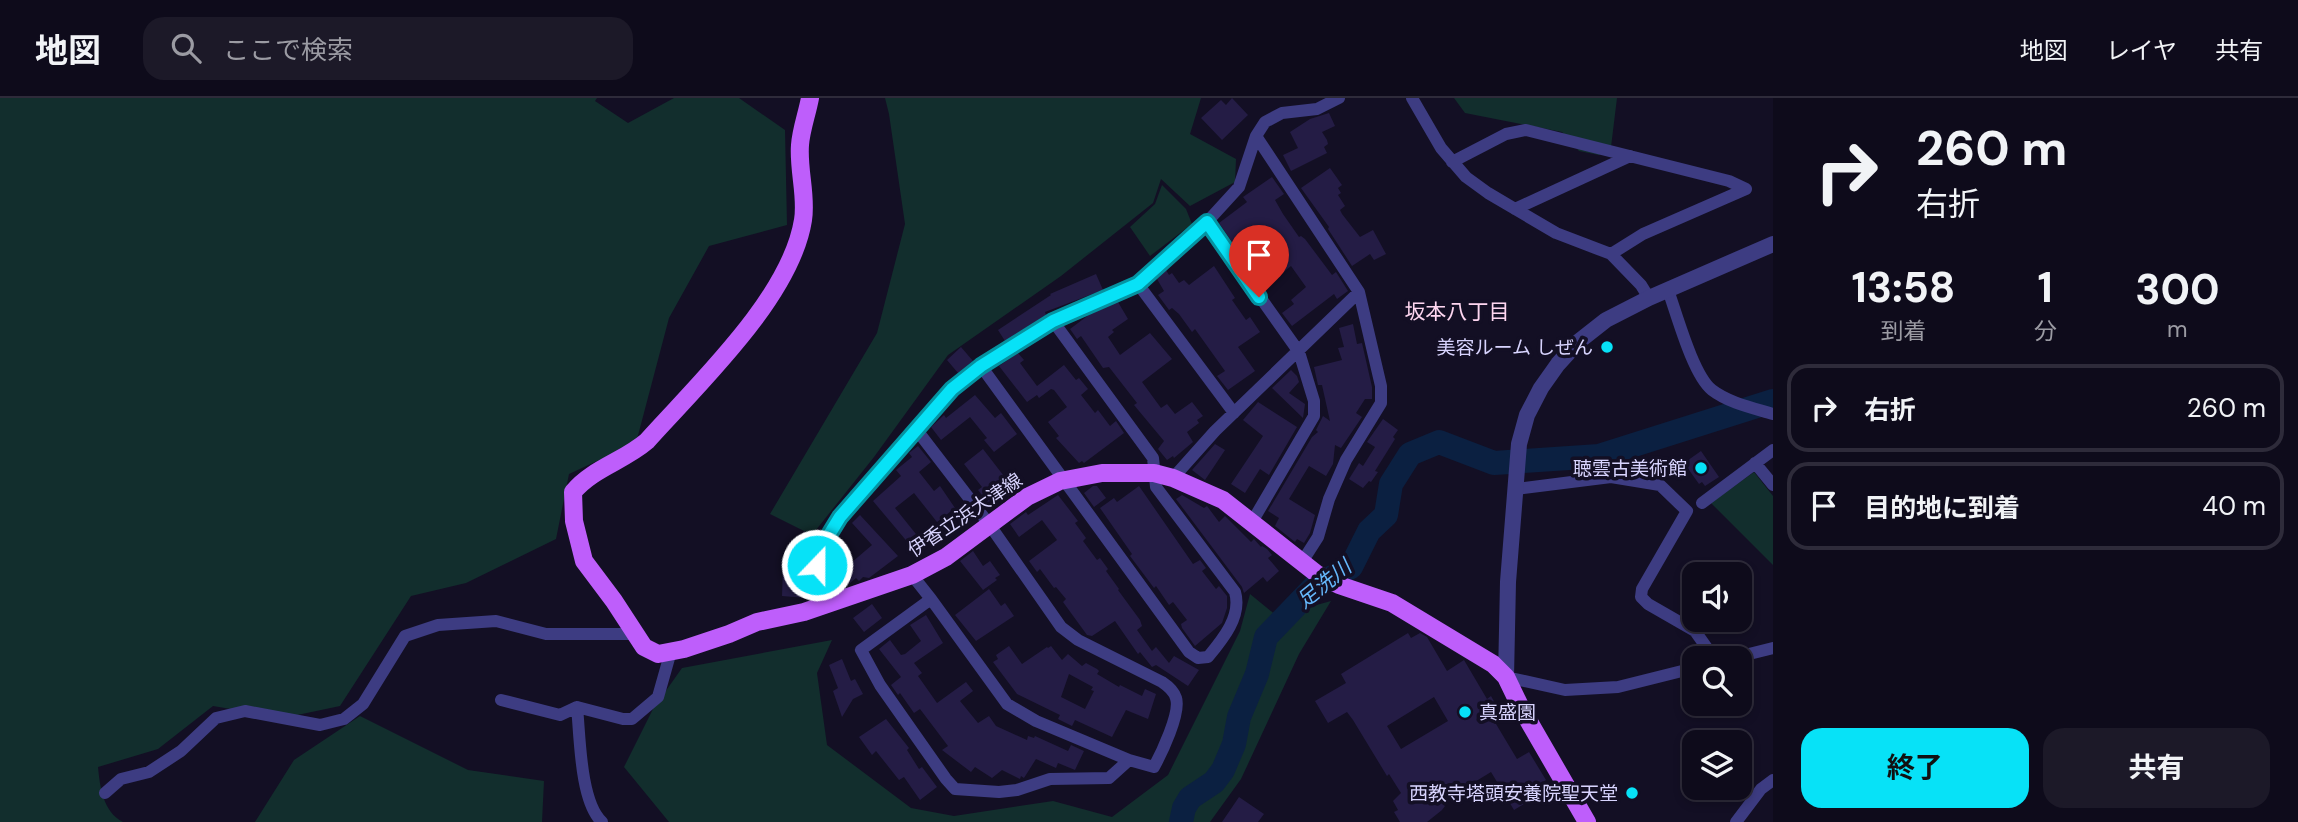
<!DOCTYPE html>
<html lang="ja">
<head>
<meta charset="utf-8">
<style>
  :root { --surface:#0e0b1b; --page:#1c1928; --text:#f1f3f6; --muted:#9b9ba3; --line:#2e2b3a; --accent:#07e2f7 }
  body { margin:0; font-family:"DM Sans","Noto Sans JP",sans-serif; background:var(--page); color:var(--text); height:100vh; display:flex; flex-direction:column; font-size:26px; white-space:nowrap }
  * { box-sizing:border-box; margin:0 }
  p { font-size:23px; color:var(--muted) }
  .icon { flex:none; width:38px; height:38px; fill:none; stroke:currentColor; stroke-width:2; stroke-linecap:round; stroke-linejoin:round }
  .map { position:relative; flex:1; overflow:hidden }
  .panel { display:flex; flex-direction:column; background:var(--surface); width:525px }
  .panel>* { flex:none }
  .banner { background:#0e0b1b; color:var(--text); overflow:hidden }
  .tools { position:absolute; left:1682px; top:464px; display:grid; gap:14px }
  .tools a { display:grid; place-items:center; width:70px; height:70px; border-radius:14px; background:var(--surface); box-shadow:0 4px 10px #0003,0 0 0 2px var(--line); font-size:35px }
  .pin { position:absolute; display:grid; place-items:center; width:60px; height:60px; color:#fff; margin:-72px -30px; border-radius:50% 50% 50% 0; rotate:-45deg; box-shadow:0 0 7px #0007 }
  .pin .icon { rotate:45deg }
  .me { position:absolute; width:77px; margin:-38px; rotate:22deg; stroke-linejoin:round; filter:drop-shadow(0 0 5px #0008) }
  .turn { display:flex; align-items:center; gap:24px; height:147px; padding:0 28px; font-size:32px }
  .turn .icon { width:91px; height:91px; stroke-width:2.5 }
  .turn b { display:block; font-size:49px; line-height:60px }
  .eta { display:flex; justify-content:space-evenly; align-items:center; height:119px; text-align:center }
  .eta b { font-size:42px; font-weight:700; line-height:49px }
  .primary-button { display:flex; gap:14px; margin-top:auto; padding:14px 28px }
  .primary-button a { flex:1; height:80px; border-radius:21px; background:var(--accent); color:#111; font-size:28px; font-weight:700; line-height:80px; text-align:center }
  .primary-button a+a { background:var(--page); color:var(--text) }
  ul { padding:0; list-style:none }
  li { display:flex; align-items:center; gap:21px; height:88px; margin:0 14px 10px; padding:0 14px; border:4px solid var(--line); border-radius:21px }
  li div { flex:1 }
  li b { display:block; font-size:26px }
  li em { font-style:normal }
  header { display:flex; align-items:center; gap:42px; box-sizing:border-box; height:98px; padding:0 35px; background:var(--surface); border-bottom:2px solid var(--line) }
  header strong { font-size:33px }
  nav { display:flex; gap:38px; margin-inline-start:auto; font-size:24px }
  .search { width:490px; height:63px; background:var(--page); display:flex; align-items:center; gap:18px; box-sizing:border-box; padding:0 24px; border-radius:21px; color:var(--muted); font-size:26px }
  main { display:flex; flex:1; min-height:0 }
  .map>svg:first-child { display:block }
  .green { fill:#122e2d }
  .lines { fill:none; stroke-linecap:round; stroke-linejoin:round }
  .river { stroke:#0b2041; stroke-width:24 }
  .building { fill:#241c45; fill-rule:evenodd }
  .minor { stroke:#3d3c82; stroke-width:12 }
  .tertiary { stroke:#3d3c82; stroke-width:16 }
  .primary { stroke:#be5efb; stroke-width:18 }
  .route-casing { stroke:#0593a1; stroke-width:18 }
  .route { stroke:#07e2f7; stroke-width:12 }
  .poi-dot { fill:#07e2f7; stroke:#130f24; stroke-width:2.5 }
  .labels { text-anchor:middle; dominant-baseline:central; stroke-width:7; stroke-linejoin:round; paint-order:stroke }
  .poi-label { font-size:19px; fill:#d8d4fe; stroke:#130f24; text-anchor:end }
  .street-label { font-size:19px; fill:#d8d4fe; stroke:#130f24 }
  .neighbourhood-label { font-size:21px; fill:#fed6f0; stroke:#130f24 }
  .water-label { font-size:21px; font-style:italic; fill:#65b7fb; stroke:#130f24 }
</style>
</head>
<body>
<header>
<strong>地図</strong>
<div class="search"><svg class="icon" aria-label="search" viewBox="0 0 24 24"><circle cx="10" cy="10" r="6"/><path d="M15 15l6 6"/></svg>ここで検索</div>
<nav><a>地図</a><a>レイヤ</a><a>共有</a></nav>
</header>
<main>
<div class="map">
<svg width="1773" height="724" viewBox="0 0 1773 724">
  <rect width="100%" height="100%" fill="#130f24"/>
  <path class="green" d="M0,0H597L595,3L628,25L674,0H739L785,32L787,127L709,148L669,220L636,345L569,376L556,441L466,485L411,498L340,608L283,620L213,608L158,651L98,669C100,689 103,714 123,724H0Z
    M885,0H1201L1190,36L1236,61L1235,84L1190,108L1161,81L1153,105L1061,178L948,257L874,359L812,437L770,416L877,235L905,126L889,16Z
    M1454,0H1617L1611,49L1599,57L1579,53L1562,34L1465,15Z
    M1162,87L1186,111L1192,126L1150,158L1130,129L1155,106Z
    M1754,374L1773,398V467L1711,405Z
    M1250,496L1277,518L1331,503L1299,556L1241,681L1210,724H669L624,669L653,611L682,570L832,542L817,575L827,647L911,710L954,718L1053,703L1112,719L1168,677L1240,533Z
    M360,618L468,672L544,683L542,724H255L294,662Z"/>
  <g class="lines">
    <path class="river" d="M1181,724L1184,710L1190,700L1214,684L1223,672L1234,646L1239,619L1257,576L1266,539L1314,489L1351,469L1369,433L1386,417L1391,386L1410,356L1439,344L1494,365L1599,358L1773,303"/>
  </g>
  <path class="building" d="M1232,0L1248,17L1222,42L1201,20L1221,2L1226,7Z
    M1329,15L1335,28L1322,34L1327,42L1328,46L1324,49L1327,55L1291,73L1283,57L1298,50L1290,34L1310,21Z
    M1330,70L1342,87L1338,90L1341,95L1338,97L1345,108L1340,112L1342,116L1360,139L1373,132L1386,156L1374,162L1370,156L1352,168L1328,131L1329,129L1301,90Z
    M1272,79L1284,96L1275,102L1283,116L1299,139L1301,138L1305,141L1332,177L1336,174L1348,193L1337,201L1334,196L1292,228L1282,215L1294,206L1291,202L1306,189L1291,168L1265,189L1257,179L1261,176L1245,154L1241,157L1219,125L1247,104L1243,99Z
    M1214,168L1235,200L1232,202L1246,222L1250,219L1260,234L1238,249L1255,273L1228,292L1217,278L1225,273L1195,231L1192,234L1179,216L1172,210L1169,212L1158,197L1164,193L1157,181L1166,172L1169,177L1172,175L1179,185L1184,182L1189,187Z
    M1096,176L1103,192L1045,214L1046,217L1005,243L998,232L1051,197L1050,196Z
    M1118,204L1128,221L1112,232L1114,234L1108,239L1120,257L1150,235L1172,261L1142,284L1161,310L1167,306L1175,316L1192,304L1203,318L1197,322L1199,325L1187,334L1193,344L1174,360L1173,358L1167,362L1158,351L1164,343L1134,307L1137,305L1109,269L1103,270L1081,238L1077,241L1070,231L1090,216Z
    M1353,226L1357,246L1362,245L1372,289V301H1365L1356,315L1362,319L1341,350L1335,347L1333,366L1326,378L1309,368L1289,401L1315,417L1310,435L1304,445L1297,441L1295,444L1275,428L1279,420L1268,413L1312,339L1318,334L1316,332L1323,318L1330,323L1322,287H1318L1314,269L1342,262L1338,250L1344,249L1339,230Z
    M961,249L973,263L958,275L947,262Z
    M1018,255L1024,262L1020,265L1037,288L1064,267L1076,282L1079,280L1088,291L1081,297L1095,315L1098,312L1110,328L1116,323L1124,335L1084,365L1082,363L1079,365L1056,340L1059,338L1048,324L1067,309L1054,292L1051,291L1039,300L1037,297L1027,304L999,268Z
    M1291,272L1297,278L1299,284L1289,295L1305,306L1303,320L1272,290Z
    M975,297L995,320L1001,315L1017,336L994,354L984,342L987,340L970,319L941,342L931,329L944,317L946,320Z
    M1258,304L1297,329L1269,377L1260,371L1245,395L1231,386L1263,338L1243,322Z
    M1383,321L1398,332L1393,339L1395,341L1375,373L1378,374L1371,384L1369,383L1363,390L1349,381L1359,365L1363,368L1375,349L1367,344Z
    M1215,346L1225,352L1205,382L1192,372Z
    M918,348L931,364L919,374L934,393L940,388L955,410L937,424L914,395L895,410L924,446L915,453L873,403L901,378L896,372L912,359L909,355Z
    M983,351L1007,382L993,393L997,398L988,405L978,392L982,389L964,366Z
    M1701,353L1719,379L1705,388L1702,384L1699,386L1684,365Z
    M1093,388H1097L1106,400L1094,409L1084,395Z
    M1139,388L1193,466L1200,462L1206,470L1202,473L1216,491L1219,488L1227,498V510L1222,525L1195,548L1182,530L1181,526L1187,522L1173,504L1169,507L1156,488L1154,490L1130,458L1132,456L1100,410L1114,400L1117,404Z
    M1058,397L1078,423L1075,425L1086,440L1083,443L1097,462L1100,460L1108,471L1106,473L1119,491L1118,492L1140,522L1142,528L1137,532L1152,553L1156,549L1169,565L1174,558L1199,572L1188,588L1156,567L1152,569L1140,554L1138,556L1115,523L1092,538L1087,537L1063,504L1066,501L1056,489L1054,490L1040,471L1037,474L1029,463L1057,442L1042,422L1019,439L1010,426L1026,414L1028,417Z
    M1182,397L1204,410L1207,408L1219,424L1225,418L1251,444L1254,441L1261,449L1262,448L1267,451L1272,457L1268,460L1279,473L1267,484L1263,479L1244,495L1242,489L1176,401Z
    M860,417L898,458L869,480L863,479L859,483L856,480L849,486L845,481L838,487L829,477L841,466L844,471L872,447L852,425Z
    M973,453L983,468L990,463L1000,477L995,480L997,482L983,492L960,463Z
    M783,469L807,471L806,500L782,498Z
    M989,491L1001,508L1005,505L1014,518L976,543L955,517Z
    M872,506L882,520L864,534L853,520Z
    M926,517L943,545L914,565L922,575L918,578L937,605L966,584L973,593L960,603L978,625L989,618L996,628L1027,642L1028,638L1034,640L1035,638L1068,653L1071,647L1084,653L1075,672L1058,665L1056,670L1036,661L1024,680L1021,678L1020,681L1002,672L992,680L975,669L971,674L942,652L948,648L920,611L914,615L900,595L898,597L891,587L901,579L879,551L890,542L901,557L905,556L921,543L910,527Z
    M1408,535L1411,540L1420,535L1427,539L1447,573L1464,562L1487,601L1491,598L1504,621L1496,626L1517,661L1529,654L1546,682L1524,696L1529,703L1514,712L1491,674L1442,704L1445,708L1442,712L1427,724H1400L1394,714L1398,712L1393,703L1401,695L1389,676L1387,678L1353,622L1347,614L1328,625L1315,603L1346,585L1341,576ZM1434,599L1448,623L1401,651L1387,628Z
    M1009,548L1022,566L1047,549L1048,550L1051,548L1062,562L1068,556L1082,568L1086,565L1097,571L1099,573L1097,576L1119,589L1120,587L1142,598L1145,591L1156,596L1148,621L1126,612L1112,639L1075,622L1072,628L1058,621L1060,617L1017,596L993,564L998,561L996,557ZM1069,576L1093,589L1091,592L1094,593L1085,611L1061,599Z
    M842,561L851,583L855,581L863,596L853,601L842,619L833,593L838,590L829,567Z
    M886,621L909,650L907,652L919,671L922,669L937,689L920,702L904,679L899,682L876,653L872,657L859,639Z
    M1239,699L1264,716L1258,724H1222Z"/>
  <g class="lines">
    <path class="minor" d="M1412,0L1441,50L1466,79L1488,95L1556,135L1611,156L1641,187L1649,200
      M1256,38L1359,194L1381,288V305L1346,362L1329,401L1318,439L1302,464
      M1452,64L1506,36L1526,32L1729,83L1746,91
      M1515,111L1630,58
      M1207,124L1299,254L1314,303V318L1252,424
      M1611,156L1643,136L1746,91
      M1138,186L1234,315
      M1668,192C1677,217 1693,277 1712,292C1729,305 1753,310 1773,316
      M981,268L1189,554L1198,560L1208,559C1223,541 1242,518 1235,494L1156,389L1153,360L1053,223
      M1755,365L1773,387
      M1173,380L1215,333L1359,194
      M1516,391L1611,379L1660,387L1687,413L1642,491L1641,499L1648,506L1695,533L1714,560
      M1702,405L1773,352
      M912,477L931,501L861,552L880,587L946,681L955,691L999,694L1017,692L1050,681L1109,680L1129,662L1154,669C1161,656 1181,615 1176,600C1174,593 1168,588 1162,584L1078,542L1061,529L989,426L916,331
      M931,501L1007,606L1036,623L1129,662
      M819,509C814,467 817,455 840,419L952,291L981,268L1053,223L1138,186L1207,124L1239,89L1256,38L1265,24L1282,15L1317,11L1339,0
      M1733,560L1773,550
      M1506,579L1565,592L1618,589L1694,570
      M501,602L560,617L577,609L623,621H632L658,599L671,553
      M577,609C580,638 580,704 602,724
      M105,695L121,681L149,674L181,653L216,620L245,613L320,627L344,621L363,606L405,538L438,527L496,523L546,536H634
      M1736,724L1761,691L1773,682"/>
    <path class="tertiary" d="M1506,579L1508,484L1519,346L1527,317L1541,290L1558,266L1578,244L1606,222L1649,200L1773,146"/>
    <path class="primary" d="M810,0C807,16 801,32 800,47C798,72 807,98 803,122C791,199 698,286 647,343C624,363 593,370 573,394L574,423L584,463L614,503L644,549L658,556L684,551L729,536L757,524L804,514L912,477L946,459L1027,399L1060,383L1102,375H1154L1173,380L1223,402L1317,476L1339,487L1392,505L1493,566L1506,579L1520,608L1587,724"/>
  </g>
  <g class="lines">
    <defs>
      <path id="route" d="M817,467L821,450L840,419L952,291L981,268L1053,223L1138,186L1207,124L1259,199"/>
    </defs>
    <use href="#route" class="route-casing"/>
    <use href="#route" class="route"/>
  </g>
  <g class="poi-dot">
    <circle cx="1607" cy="249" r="7"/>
    <circle cx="1701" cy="370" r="7"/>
    <circle cx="1465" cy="614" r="7"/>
    <circle cx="1632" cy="695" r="7"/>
  </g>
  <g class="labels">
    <g class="poi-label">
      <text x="1593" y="249">美容ルーム しぜん</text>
      <text x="1687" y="370">聴雲古美術館</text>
      <text x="1479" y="614" text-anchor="start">真盛園</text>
      <text x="1618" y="695">西教寺塔頭安養院聖天堂</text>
    </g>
    <g class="street-label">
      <text transform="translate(965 417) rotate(-34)">伊香立浜大津線</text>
    </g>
    <g class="neighbourhood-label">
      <text x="1457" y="214">坂本八丁目</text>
    </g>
    <g class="water-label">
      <text transform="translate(1324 486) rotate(-39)">足洗川</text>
    </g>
  </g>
</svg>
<div class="tools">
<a><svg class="icon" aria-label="sound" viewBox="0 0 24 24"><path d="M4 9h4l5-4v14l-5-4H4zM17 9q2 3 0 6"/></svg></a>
<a><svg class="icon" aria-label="search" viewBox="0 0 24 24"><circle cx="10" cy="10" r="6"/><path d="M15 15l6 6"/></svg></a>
<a><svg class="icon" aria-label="layers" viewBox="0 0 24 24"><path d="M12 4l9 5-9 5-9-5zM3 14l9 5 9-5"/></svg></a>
</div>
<div class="pin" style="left:1259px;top:199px;background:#d93025"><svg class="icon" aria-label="arrive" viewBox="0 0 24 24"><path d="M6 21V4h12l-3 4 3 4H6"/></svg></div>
<svg class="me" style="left:817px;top:467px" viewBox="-20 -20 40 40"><circle r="17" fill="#07e2f7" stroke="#fff" stroke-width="3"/><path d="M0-11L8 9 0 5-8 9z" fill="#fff"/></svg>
</div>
<section class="panel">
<div class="banner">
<div class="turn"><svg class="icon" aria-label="right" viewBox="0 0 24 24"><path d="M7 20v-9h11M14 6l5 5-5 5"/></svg><div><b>260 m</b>右折</div></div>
</div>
<div class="eta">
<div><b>13:58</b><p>到着</p></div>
<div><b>1</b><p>分</p></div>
<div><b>300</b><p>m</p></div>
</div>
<ul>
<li><svg class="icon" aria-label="right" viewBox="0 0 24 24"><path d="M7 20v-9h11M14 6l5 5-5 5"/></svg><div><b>右折</b></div><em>260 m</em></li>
<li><svg class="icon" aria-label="arrive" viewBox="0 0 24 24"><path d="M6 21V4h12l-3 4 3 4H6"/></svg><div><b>目的地に到着</b></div><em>40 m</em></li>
</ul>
<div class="primary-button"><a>終了</a><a>共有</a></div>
</section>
</main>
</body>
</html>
